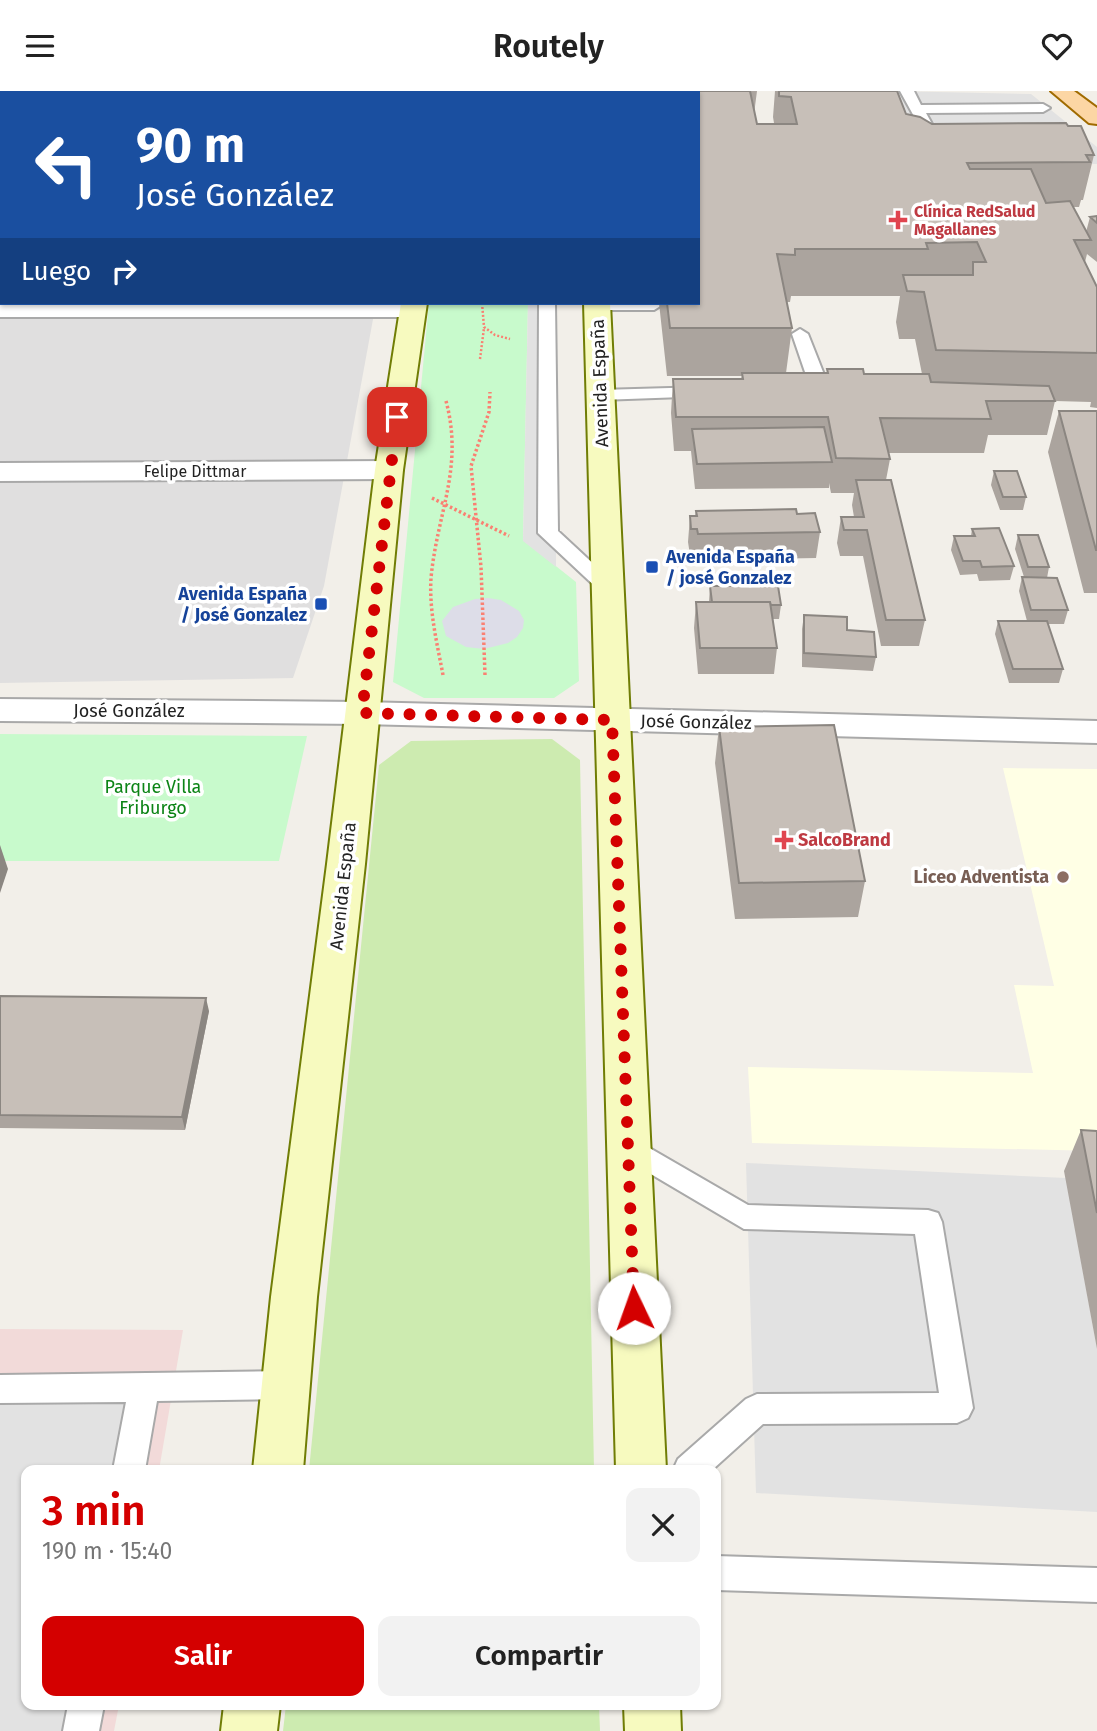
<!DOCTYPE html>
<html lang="es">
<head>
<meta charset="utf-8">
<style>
  :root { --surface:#fff; --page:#f2f2f2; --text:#222; --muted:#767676; --accent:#d40000 }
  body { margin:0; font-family:"Fira Sans",sans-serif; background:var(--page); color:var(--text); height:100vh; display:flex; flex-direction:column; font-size:26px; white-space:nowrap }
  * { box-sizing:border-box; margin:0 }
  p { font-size:23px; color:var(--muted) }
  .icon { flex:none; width:38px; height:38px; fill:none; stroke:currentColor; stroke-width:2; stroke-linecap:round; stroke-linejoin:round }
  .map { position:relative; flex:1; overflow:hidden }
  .panel { position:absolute; left:21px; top:1374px; width:700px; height:245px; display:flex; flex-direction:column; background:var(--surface); border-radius:14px; box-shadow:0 2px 5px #0004 }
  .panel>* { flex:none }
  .hud { position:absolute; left:0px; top:0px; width:700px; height:214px; box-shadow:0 2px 5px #0004; background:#1a4fa0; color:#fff; overflow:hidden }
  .pin { position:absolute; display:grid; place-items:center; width:60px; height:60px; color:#fff; margin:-30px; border-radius:14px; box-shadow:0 4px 10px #0006 }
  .me { position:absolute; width:77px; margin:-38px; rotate:357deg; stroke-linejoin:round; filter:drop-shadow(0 0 5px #0008) }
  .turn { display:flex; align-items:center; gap:24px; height:147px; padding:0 21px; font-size:32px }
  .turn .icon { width:91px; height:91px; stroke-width:2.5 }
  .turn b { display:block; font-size:49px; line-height:60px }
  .then { display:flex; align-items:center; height:66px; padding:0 21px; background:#0003; gap:14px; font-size:26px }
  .round { display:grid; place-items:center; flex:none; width:74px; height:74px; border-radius:14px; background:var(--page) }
  .overview { display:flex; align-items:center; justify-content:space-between; height:119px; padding:0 21px }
  h1 { font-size:42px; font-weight:600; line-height:52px; color:var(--accent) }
  .cta { display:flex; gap:14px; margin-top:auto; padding:14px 21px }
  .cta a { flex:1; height:80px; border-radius:14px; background:var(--accent); color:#fff; font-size:28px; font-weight:600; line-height:80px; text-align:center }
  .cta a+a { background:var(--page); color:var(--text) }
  header { display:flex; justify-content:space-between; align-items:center; height:91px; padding:0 21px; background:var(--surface); font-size:32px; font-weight:600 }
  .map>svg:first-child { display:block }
  .residential { fill:#e0dfdf }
  .commercial { fill:#f2dad9 }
  .education { fill:#ffffe5 }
  .grass { fill:#cdebb0 }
  .park { fill:#c8facc }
  .parking { fill:#e2e2e2 }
  .plaza { fill:#dddde8 }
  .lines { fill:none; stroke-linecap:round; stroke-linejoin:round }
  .service-casing { stroke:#a9a9a9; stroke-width:4 }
  .minor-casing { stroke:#a9a9a9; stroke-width:4 }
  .secondary-casing { stroke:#707d05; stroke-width:4 }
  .primary-casing { stroke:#a06b00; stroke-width:4 }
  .path-far1 { stroke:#fa8072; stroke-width:2.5; stroke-dasharray:2 2; stroke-linecap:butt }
  .path { stroke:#fa8072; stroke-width:3.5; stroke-dasharray:2.5 2.5; stroke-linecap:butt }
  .service { fill:#fff; fill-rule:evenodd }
  .minor { fill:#fff; fill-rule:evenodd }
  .secondary { fill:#f7fabf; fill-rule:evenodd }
  .primary { fill:#fcd6a4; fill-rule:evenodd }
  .wall { fill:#aba49e; fill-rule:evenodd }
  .shaded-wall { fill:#8b8681 }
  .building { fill:#c7bfb8; stroke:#8b8681; stroke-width:2 }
  .route { stroke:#d40000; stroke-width:12; stroke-dasharray:0 21.6 }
  .health-dot { fill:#e0444e; stroke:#fff; stroke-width:2.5 }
  .transit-dot { fill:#1a4fb4; stroke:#fff; stroke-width:2.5 }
  .education-dot { fill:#8d6e63; stroke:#fff; stroke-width:2.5 }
  .labels { text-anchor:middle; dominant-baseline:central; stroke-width:7; stroke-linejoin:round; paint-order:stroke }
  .far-health-label { font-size:16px; font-weight:bold; fill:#be3a42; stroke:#fff; text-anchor:start }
  .far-street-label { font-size:16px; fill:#222; stroke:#fff }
  .street-label { font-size:18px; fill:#222; stroke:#fff }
  .transit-label { font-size:18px; font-weight:bold; fill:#164399; stroke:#fff; text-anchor:start }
  .park-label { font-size:18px; fill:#0c8416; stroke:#fff }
  .health-label { font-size:18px; font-weight:bold; fill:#be3a42; stroke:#fff; text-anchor:start }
  .education-label { font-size:18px; font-weight:bold; fill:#785e54; stroke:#fff; text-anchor:end }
</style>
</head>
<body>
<header><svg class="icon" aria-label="menu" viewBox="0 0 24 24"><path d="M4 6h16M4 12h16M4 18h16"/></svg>Routely<svg class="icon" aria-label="heart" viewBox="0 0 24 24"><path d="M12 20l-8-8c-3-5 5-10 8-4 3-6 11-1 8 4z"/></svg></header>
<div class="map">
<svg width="1097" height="1640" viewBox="0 0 1097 1640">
  <rect width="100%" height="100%" fill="#f2efe9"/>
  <path class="residential" d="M0,0H415L2,2V212H376L324,495L293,587L0,592Z"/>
  <path class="commercial" d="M0,1238L183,1239L159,1379H26V1614H119L114,1640H0Z"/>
  <path class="education" d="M1003,677L1097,678V1060L752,1052L748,976L1033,982L1014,894L1054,895Z"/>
  <path class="grass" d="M552,648L580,669L594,1379H309L379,674L411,650Z
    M286,1614H599L600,1640H283Z"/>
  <path class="park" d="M429,212H528L523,449L576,491L579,590L554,607H424L393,591Z
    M0,643L307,645L279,770H0Z"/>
  <path class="parking" d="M891,0L1031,3L1097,56V73L921,74Z
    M528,212H556V476L523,450Z
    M746,1072L1066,1087L1097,1258V1421L756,1402Z
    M148,1283L132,1379H26V1614H91L86,1640H0V1284Z"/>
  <path class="plaza" d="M488,507L501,509L519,520L524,529L523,537L517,546L508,552L484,558L466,556L446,545L442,530L453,516L475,508Z"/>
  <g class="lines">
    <defs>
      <path id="service" d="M900,0H914L921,14L1043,13L1050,17L1043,21L926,22L937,42L946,51L939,55L926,47Z
        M539,212H555L558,440L614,492L617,496L614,500H600L538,442Z
        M590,212H661L662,214L654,219H597L591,217Z
        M800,238L808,243L823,281L814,298L790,304L781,299L784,295L801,291L805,281L792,243Z
        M705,296L714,301L711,305L600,309L591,304L600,299Z
        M627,1044L748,1114L928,1119L938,1122L942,1131L973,1317L968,1327L957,1332L763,1333L712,1379H673L678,1368L746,1308L757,1303L939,1302L915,1143L744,1138L617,1063L613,1055L617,1047Z
        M287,1280L298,1284L303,1294L298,1304L287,1308L157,1310L145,1379H113L126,1311L0,1312V1284Z
        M716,1465L1097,1477V1511L716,1499Z
        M68,1614H104L99,1640H63Z"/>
      <path id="minor" d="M0,83H2V97H0Z
        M0,210L419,212L426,218L422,223L413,226H0Z
        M389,370L399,373L403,379L399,385L389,388L0,390V372Z
        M0,608L362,611L1097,630V652L362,633L0,630Z"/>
      <path id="secondary" d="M425,0H445V2H425Z
        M580,0H600V2H580Z
        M401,212H427L403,379L365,773L317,1206L303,1379H253L271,1206L327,773L375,379Z
        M584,212H610L666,1379H616Z
        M224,1614H280L277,1640H221Z
        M624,1614H680L681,1640H625Z"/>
      <path id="primary" d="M1051,0H1074L1097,17V33L1089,32Z"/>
    </defs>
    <use href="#service" class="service-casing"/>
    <use href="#minor" class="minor-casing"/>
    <use href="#secondary" class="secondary-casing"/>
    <use href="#primary" class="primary-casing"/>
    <path class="path-far1" d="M482,212L484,236L495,244L510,248
      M480,268L484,237"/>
    <path class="path" d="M432,407L509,445
      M443,584C437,552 429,520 431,487C437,422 464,377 446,310
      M485,584L481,476L471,375L489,321L490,301"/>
    <use href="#service" class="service"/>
    <use href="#minor" class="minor"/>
    <use href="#secondary" class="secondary"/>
    <use href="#primary" class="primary"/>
  </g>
  <path class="wall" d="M658,0H757L754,23L757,33H776V32H774L773,26L775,0H897L906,23L932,33L1068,35L1094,64L1083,109H1081L1079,116H1073L1086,141L1090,126L1097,125V171L1087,163L1085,171L1097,196V317L1090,316L1091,311L1055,310L1047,344H988L984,362H888L890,368L886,389L925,529L919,555H881L863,465H840L837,452L841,426H854L852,414L854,402H831L829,392V397L695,398L691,360H674L671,322L673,288H741L742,285H667L659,212H698V2H658ZM791,205H900L896,231L899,248H915L922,283H864L827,278V282H786L792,237L787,211H790Z
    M1059,320H1097V502H1084L1048,361Z
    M994,380L1026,406L1023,419H1000L991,394Z
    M696,420L797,423L820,441L816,467L696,469V463L690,464L688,451L690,425H695Z
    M972,438L1014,475L1010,489L979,490L977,483L960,484L951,459L954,445H971Z
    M1018,444L1049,476L1047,487L1068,519L1064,533H1048L1063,578L1059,592H1009L995,543L998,530H1027L1019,500L1022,486H1024L1015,458Z
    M710,495L781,514L779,528H773L777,557L774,583H698L694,537L696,511H709Z
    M804,524L847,539L876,566L873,580L802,576V538Z
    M719,636L865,790L858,826L735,828L715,672Z
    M0,905L209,920L185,1039L0,1037Z
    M1081,1039L1097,1040V1258L1064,1080Z"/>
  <path class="shaded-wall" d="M0,754L8,778L0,802Z
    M206,907L209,920L185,1039L182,1026Z"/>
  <path class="building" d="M664,0H750L757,33H797L791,6L779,5V0H897L906,23L920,26L932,33L1066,32L1068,35H1081L1094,64H1086L1090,71L967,72L970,78H1031L1046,112L1070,110L1091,149H1074L1097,196V262L936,259L924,201L907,200L903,184H973V171H986L977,151L926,152L928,158H795V164L777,163L792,237H670L667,212H698V2H665Z
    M1097,125V132L1090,126Z
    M827,278H863L864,283H929L931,291L1049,295L1055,310H986L991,328L880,327L890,368L836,367L828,326H676L673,288H743L742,282H828Z
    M1059,320H1097V459H1096Z
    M824,336L832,371L697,373L692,338Z
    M994,380H1017L1026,406H1003Z
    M856,389H891L925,529H886L867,439H844L841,426H864Z
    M796,418L797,423L815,422L820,441L698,443L697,438H691L690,425H697L696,420Z
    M999,437L1014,475L982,476L980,470H963L954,445H975L972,438Z
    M1018,444H1038L1049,476H1028Z
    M1022,486L1057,487L1068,519H1031Z
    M710,495H778L781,514H771L770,511H712Z
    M696,511H770L777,557H700Z
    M804,524L847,526V539L874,541L876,566L804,562Z
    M998,530H1047L1063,578H1013Z
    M834,634L865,790L739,792L719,636Z
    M0,905L206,907L182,1026L0,1024Z
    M1081,1039L1097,1040V1122Z"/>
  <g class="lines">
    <path class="route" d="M397,326L362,622L612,629L634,1217"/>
  </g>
  <g class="health-dot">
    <path d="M894.5 118.5h7v7h7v7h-7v7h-7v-7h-7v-7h7z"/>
    <path d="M780.5 738.5h7v7h7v7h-7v7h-7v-7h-7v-7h7z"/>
  </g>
  <g class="transit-dot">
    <rect x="645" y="469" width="14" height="14" rx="3.5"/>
    <rect x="314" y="506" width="14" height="14" rx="3.5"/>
  </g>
  <circle class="education-dot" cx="1063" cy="786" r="7"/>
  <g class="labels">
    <g class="far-health-label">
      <text x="914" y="120">Clínica RedSalud<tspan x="914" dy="18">Magallanes</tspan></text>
    </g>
    <g class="far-street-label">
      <text x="195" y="380">Felipe Dittmar</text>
    </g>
    <g class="street-label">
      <text transform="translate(600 292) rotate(-92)">Avenida España</text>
      <text x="129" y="620">José González</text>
      <text transform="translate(696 631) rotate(1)">José González</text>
      <text transform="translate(343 795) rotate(-84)">Avenida España</text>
    </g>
    <g class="transit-label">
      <text x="666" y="466">Avenida España<tspan x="666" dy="21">/ josé Gonzalez</tspan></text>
      <text x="307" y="503" text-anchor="end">Avenida España<tspan x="307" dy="21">/ José Gonzalez</tspan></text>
    </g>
    <g class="park-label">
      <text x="153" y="696">Parque Villa<tspan x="153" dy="21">Friburgo</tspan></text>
    </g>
    <g class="health-label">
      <text x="798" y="749">SalcoBrand</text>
    </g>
    <g class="education-label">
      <text x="1049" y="786">Liceo Adventista</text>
    </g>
  </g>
</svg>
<div class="pin" style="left:397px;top:326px;background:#d93025"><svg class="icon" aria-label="arrive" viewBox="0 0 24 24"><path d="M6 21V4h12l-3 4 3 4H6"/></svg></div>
<svg class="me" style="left:634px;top:1217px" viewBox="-20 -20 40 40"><circle r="19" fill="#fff"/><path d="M0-13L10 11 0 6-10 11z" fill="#d40000"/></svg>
<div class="hud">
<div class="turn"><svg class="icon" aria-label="left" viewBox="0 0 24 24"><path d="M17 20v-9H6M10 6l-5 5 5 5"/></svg><div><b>90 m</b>José González</div></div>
<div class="then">Luego<svg class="icon" aria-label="right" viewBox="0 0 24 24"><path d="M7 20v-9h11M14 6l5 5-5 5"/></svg></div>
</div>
<section class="panel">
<div class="overview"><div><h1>3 min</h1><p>190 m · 15:40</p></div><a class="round"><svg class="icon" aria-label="close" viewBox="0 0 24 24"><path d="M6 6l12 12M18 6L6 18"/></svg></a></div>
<div class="cta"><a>Salir</a><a>Compartir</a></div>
</section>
</div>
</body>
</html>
